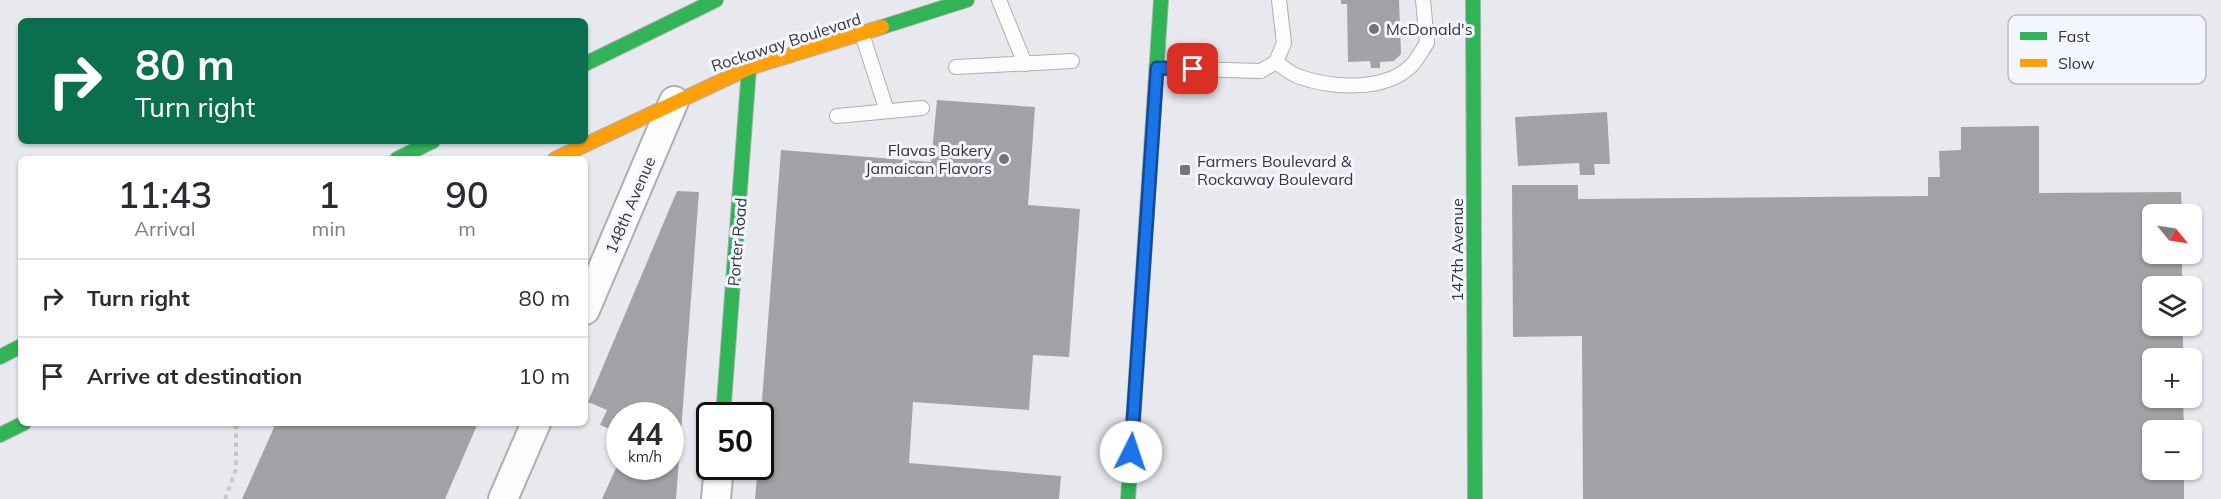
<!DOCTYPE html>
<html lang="en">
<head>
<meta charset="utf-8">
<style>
  :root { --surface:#fff; --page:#f2f2f3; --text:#2b2b33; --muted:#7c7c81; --line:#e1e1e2 }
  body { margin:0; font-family:Mulish,sans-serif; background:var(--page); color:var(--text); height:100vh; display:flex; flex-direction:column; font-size:22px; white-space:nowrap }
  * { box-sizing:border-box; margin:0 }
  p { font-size:20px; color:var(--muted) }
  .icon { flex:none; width:33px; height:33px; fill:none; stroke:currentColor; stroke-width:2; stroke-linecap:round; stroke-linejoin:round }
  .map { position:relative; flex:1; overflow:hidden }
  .side { position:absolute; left:18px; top:156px; width:570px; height:270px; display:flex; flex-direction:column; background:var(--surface); border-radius:9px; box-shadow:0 2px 4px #0004 }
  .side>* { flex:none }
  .hud { position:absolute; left:18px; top:18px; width:570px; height:126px; border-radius:9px; box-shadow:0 2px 4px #0004; background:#0b6e4f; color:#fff; overflow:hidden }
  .needle { width:39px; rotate:120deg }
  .controls { position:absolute; left:2142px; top:204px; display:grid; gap:12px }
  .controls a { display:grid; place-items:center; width:60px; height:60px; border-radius:9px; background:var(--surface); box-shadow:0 2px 4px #0004; font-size:30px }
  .speed { position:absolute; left:606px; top:402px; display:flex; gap:12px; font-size:30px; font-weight:700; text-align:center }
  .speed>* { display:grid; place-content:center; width:78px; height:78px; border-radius:50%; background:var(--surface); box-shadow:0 2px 4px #0004; line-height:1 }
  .speed small { font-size:15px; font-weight:400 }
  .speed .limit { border:3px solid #111; border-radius:9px; background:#fff; color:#111 }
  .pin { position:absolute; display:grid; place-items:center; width:51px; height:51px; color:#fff; margin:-26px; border-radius:12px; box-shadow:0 3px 9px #0006 }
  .me { position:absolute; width:66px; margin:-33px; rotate:4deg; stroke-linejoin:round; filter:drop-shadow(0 0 4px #0008) }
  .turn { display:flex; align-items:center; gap:21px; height:126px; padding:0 18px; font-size:27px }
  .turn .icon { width:78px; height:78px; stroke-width:2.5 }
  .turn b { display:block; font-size:42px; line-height:51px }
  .eta { display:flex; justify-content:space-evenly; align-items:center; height:102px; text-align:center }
  .eta b { font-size:36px; font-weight:600; line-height:42px }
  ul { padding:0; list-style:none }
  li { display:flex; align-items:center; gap:18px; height:78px; padding:0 18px; border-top:2px solid var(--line) }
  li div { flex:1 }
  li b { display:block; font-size:22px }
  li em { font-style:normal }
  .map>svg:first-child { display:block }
  .building { fill:#a0a2a6 }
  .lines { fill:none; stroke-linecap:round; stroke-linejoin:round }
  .lane-casing { stroke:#adaeb2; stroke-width:16 }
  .street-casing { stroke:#adaeb2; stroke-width:32 }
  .fast-casing { stroke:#adaeb2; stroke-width:16 }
  .slow-casing { stroke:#adaeb2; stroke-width:16 }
  .path { stroke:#c6c7ca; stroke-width:4; stroke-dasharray:4.5 4.5; stroke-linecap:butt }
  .lane { stroke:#fcfcfd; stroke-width:14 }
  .street { stroke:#fcfcfd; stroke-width:28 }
  .fast { stroke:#30b455; stroke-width:14 }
  .slow { stroke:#ff9f0a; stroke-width:14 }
  .route-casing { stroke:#114b97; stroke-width:15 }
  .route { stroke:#1a73e8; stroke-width:10 }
  .poi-dot { fill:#747579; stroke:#f3f6fe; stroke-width:2 }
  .labels { text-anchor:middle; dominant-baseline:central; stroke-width:6; stroke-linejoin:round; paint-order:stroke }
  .poi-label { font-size:16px; fill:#35363a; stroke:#f3f6fe; text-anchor:start }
  .street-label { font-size:16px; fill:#35363a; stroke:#f3f6fe }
  .key { fill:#f3f6fe; stroke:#babcc3; stroke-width:1.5 }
  .key-label { font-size:16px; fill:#35363a }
</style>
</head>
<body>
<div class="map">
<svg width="2221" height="499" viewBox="0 0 2221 499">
  <rect width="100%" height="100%" fill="#e8e9ef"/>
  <path class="building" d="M1341,0H1399L1401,54L1394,61L1380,62V68H1371L1370,61L1348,62L1347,4H1341Z
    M937,100L1035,107L1028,205L1080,209L1069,357L1033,355L1029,410L913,402L909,463L1061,476L1059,499H755L758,466H760V427L781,150L931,162Z
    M1607,112L1610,164H1594L1595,175H1580L1579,163L1518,166L1515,117Z
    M2039,126V193L2181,192L2182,214H2152V254H2182V286H2152V326H2183V358H2152V398H2183L2184,430H2152V470H2184V499H1583L1582,336L1513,337L1512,185H1578V199L1928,196V177H1940L1939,151L1961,150V127Z
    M677,191L699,192L676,499H602L620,459V466H670V416H620V433L600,425L607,410L588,402Z
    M276,423H478L445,499H242Z"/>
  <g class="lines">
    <defs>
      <path id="lane" d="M999,0L1025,64
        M862,34L887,111
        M1276,62C1283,67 1291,74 1300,77C1332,88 1384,92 1411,66C1417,60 1422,50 1427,43L1423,0
        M956,67L1072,61
        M1157,68L1261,71L1276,62L1284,43L1279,0
        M837,116L922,108"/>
      <path id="street" d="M585,310L674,101
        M503,499L536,423
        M716,499L719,466"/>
      <path id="fast" d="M1473,0L1475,499
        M882,27L967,0
        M585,64L716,0
        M397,159L433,141
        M0,357L21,346
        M723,416L749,68
        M0,435L24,423
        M1128,499L1161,0"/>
      <path id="slow" d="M555,159L749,68L882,27"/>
    </defs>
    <use href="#lane" class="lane-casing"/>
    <use href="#street" class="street-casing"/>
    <use href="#fast" class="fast-casing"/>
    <use href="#slow" class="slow-casing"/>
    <path class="path" d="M225,499L236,469V423"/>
    <use href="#lane" class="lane"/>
    <use href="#street" class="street"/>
    <use href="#fast" class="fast"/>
    <use href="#slow" class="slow"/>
  </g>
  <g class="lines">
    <defs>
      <path id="route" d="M1131,452L1157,68L1193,69"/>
    </defs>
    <use href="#route" class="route-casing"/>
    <use href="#route" class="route"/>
  </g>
  <g class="poi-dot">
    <circle cx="1374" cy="29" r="6"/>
    <circle cx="1004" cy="159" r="6"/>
    <rect x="1179" y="164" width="12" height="12" rx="3"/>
  </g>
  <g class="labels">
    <g class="poi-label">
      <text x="1386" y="29">McDonald's</text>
      <text x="992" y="150" text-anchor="end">Flavas Bakery<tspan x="992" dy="18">Jamaican Flavors</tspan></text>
      <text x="1197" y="161">Farmers Boulevard &amp;<tspan x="1197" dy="18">Rockaway Boulevard</tspan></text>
    </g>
    <g class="street-label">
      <text transform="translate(786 42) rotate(-18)">Rockaway Boulevard</text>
      <text transform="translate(630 205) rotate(-67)">148th Avenue</text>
      <text transform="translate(737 242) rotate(-85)">Porter Road</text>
      <text transform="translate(1457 250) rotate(-90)">147th Avenue</text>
    </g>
  </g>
  <rect x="2008" y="15" width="198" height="69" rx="9" class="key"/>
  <rect x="2020" y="32" width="27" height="8" fill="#30b455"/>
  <rect x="2020" y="59" width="27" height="8" fill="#ff9f0a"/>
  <g class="key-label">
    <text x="2058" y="42">Fast</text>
    <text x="2058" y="69">Slow</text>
  </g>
</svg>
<div class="controls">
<a><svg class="needle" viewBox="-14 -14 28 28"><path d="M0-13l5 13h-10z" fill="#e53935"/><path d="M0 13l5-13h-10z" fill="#7c7c81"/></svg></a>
<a><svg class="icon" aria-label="layers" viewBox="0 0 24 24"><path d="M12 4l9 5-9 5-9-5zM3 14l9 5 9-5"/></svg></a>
<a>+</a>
<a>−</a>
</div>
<div class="speed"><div>44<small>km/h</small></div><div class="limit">50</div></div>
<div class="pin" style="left:1193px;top:69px;background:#d93025"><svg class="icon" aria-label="arrive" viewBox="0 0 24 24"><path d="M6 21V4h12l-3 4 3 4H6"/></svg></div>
<svg class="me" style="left:1131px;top:452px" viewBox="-20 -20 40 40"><circle r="19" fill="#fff"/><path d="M0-13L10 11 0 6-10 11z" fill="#1a73e8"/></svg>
<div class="hud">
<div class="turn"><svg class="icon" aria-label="right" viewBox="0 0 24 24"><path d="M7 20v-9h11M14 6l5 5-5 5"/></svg><div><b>80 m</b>Turn right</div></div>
</div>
<section class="side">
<div class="eta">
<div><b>11:43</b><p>Arrival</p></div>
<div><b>1</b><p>min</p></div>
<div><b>90</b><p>m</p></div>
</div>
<ul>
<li><svg class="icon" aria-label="right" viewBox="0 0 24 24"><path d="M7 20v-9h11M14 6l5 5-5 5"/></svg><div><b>Turn right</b></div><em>80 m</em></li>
<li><svg class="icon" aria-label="arrive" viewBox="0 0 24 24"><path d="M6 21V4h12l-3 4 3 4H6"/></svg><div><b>Arrive at destination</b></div><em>10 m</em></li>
</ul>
</section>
</div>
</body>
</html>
